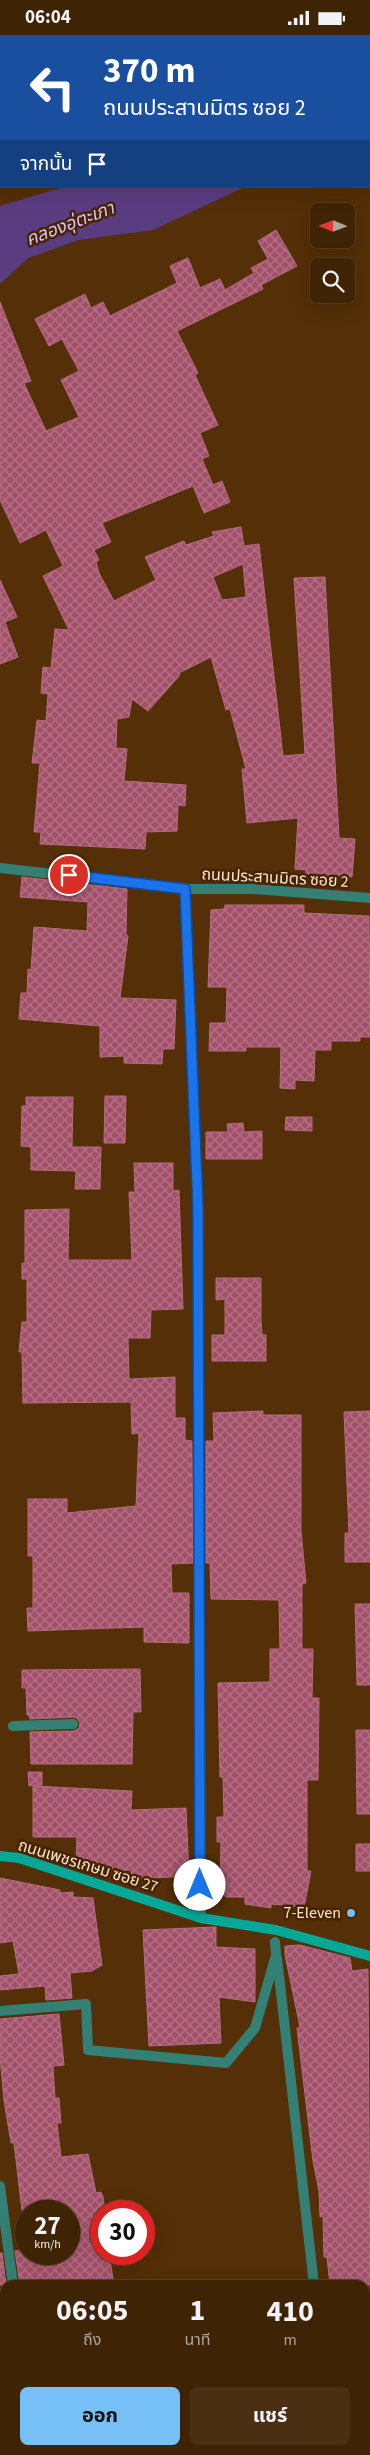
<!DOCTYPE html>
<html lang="th">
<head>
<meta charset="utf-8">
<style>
  :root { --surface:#3f2305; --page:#4a2f13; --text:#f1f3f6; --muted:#ada49a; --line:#584027; --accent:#76c0f7 }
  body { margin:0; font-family:"Source Sans 3","Noto Sans Thai",sans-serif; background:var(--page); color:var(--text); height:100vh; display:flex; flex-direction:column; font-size:19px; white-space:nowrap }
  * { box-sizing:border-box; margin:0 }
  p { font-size:16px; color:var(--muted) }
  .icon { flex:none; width:28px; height:28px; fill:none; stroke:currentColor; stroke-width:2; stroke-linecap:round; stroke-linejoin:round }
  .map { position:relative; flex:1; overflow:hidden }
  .sheet { position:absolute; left:0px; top:2245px; width:370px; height:175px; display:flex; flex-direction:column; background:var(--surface); border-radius:15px 15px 0 0; box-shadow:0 5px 20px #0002,0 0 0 1px var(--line) }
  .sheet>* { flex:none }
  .top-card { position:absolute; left:0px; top:0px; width:370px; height:152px; box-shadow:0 5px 20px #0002,0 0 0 1px var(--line); background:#1a4fa0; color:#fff; overflow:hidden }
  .needle { width:32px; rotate:271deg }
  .controls { position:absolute; left:310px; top:168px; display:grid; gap:10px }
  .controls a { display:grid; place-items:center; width:45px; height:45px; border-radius:8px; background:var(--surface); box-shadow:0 5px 20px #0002,0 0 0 1px var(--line); font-size:25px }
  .speed { position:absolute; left:15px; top:2165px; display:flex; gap:10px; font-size:25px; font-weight:700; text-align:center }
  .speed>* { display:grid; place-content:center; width:65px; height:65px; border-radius:50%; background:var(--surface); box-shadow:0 5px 20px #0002,0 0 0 1px var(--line); line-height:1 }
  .speed small { font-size:12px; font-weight:400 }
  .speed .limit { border:8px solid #d22; background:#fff; color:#111 }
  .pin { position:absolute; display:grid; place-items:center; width:42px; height:42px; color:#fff; margin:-21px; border:2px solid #fff; border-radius:50%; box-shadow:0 1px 5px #0007 }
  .me { position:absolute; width:55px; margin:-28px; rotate:0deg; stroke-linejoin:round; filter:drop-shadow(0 0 4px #0008) }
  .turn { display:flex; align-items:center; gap:18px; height:105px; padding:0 20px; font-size:22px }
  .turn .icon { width:65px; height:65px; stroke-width:2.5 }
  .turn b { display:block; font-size:35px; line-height:42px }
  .then { display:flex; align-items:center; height:48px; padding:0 20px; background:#0003; gap:10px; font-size:19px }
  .eta { display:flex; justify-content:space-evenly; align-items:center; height:85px; text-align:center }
  .eta b { font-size:30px; font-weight:700; line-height:35px }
  .cta { display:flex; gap:10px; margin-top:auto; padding:10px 20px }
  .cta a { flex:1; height:58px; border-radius:8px; background:var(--accent); color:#111; font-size:20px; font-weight:700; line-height:58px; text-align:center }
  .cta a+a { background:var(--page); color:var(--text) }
  .status { display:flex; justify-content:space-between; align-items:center; height:35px; padding:0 25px; background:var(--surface); direction:ltr }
  .status svg { height:14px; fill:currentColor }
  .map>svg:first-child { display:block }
  .water { fill:#5a3c80 }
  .building { fill:url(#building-cross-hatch); stroke:#b36d81; fill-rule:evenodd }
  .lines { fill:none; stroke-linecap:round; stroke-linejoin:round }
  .street { stroke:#348075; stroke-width:10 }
  .secondary { stroke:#05a796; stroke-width:10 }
  .route-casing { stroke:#114b97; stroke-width:12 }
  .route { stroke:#1a73e8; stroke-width:9 }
  .poi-dot { fill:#76c0f7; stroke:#482500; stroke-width:2 }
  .labels { text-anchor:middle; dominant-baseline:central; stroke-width:5; stroke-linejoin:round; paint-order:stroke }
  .street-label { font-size:16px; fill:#fce5d1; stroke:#482500 }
  .poi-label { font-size:16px; fill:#fce5d1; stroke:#482500; text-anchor:end }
  .water-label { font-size:18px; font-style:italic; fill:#d9c2fe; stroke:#482500 }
</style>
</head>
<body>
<div class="status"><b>06:04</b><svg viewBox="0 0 49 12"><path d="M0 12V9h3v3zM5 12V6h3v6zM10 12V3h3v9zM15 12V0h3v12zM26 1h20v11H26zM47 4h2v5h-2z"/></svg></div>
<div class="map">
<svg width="370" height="2420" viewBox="0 0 370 2420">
  <defs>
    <pattern id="building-cross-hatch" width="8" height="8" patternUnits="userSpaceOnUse" patternTransform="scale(1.25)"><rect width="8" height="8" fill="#a3516a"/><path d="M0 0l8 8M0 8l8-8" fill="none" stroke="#b57285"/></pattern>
  </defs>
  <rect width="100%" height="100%" fill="#542f07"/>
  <path class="water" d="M67,151H247L153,195L79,205L28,223L0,249V171Z"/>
  <path class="building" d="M276,195L297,231L261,250L263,254L177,296L198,338L195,340L218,390L200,398L209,421L202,424L213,450L222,446L230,467L204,478L193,451L102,488L111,507L94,515L99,525L96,527L99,538L114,566L156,545L145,522L184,506L186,510L214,501L212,497L241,492L244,511L259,509L283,721L305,719L294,543L325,542L339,803L355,804L352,842L306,839V835L295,834L298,783L247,788L242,734H246L230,674L226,675L211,622L179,638L180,640L148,676L132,664L129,682L117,684L116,713L127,714L124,746L186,750L185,771L178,770L177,796L146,797L145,814L40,809L41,797H34L40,728H32L37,685L46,686L48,659L41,658L43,632L51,633L55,594L69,595L43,541L63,531L46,495L20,508L0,465V267L31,346L24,348L46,396L79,382L61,345L79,336L62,304L49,311L35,284L85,259L91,273L103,267L110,281L177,248L170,231L188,223L200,253L220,244L225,255L254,238L251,233L268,224L258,206ZM243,529L246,562L222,565L213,542Z
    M0,545L17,582L5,587L18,622L0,629Z
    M22,842L127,854L126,900L128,901L120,963L176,965L174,1014H163L162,1029L124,1028V1021L100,1022V991L19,984L21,958H27L28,934L31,935L34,892L87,896L88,867L20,862Z
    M225,870H304V878L369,881L370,1002H360V1006H331V1015H315L314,1046L295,1045V1054L280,1053L281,1012H246V1016H209L210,988H226L227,952H208L211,875L224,874Z
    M105,1061H126L125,1108H104Z
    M26,1062H73L72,1112H101L100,1154H75L76,1136L31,1135V1112L21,1111L22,1071H26Z
    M286,1082H312V1096L285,1095Z
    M243,1088L244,1097L262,1096V1124H206V1097H228L227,1089Z
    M134,1128H173V1156L179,1155L183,1274L151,1275L150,1303H128L129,1344L175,1342V1383H185V1405L192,1406L193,1528L171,1529L172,1558H189V1608L144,1607V1592L28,1596L27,1573H33V1521H28V1464H67V1478L136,1471L139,1398L132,1399L131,1367L23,1368L22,1317H19L22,1287H27V1244H22V1228L25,1229V1175L69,1174L68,1225H132L129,1157H135Z
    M216,1243H261V1285L262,1300H266V1326H212V1300H225V1264L216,1265Z
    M263,1376V1380H301V1496L306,1548L302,1549V1614H313L312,1663H319L318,1745H307V1836H311L304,1872L271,1869V1873L245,1869V1862H226L220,1854L221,1807H217V1782H224L223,1742H220L218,1648L270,1647V1614H280L279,1565L211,1564L210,1528H206V1406H214L213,1378Z
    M370,1376V1527H345V1498H349L344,1377Z
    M355,1569H370V1650H357Z
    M140,1634L141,1677H133L132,1729H31L30,1697L74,1696L79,1693L80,1688L77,1683L73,1682L30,1684L29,1680H27L26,1653H22V1635Z
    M356,1695H370V1779H357Z
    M28,1737H42V1750L29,1751Z
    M33,1751L132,1756L131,1775L186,1773L189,1841L131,1844V1835L115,1836L76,1827L77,1802H33Z
    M356,1809H370V1836H356Z
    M0,1843L60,1855V1858L73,1857V1862L93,1863L102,1930L92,1936L70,1938L72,1963L46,1965L45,1951L0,1955V1941L19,1939L13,1906L0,1908Z
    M216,1892V1912L255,1914V1967L219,1962L221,2008L149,2011L143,1895Z
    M300,1910L350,1923L352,1936L368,1934L370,2250H330L327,2222H324L323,2181L320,2182L319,2156L313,2126L297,1993L300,1992L285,1920V1911Z
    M59,1979L64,2030L53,2031L55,2063H59L61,2088H57L61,2122L88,2119L96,2158L101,2157L103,2162L105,2176H101V2219H109L114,2250H20L15,2216L26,2215V2219H69V2176H22L14,2108H11L4,2065L0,2022V1984Z
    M0,2218H2L6,2250H0Z"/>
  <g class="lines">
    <path class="street" d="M0,833L185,854H253L370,863
      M185,854L198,1173L201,1883
      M13,1691L73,1689
      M277,1923L314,2250
      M0,1976L86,1969L88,2015L226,2028L255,1993L276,1920L275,1907
      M0,2151L13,2250
      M93,2415V2420"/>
    <path class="secondary" d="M0,1821L19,1823L201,1883L276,1895L370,1921"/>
  </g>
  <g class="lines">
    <defs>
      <path id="route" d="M69,840L185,854L198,1173L200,1850"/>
    </defs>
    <use href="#route" class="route-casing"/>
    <use href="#route" class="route"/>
  </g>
  <circle class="poi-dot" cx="351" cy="1878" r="5"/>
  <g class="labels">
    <g class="street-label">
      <text transform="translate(275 843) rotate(3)">ถนนประสานมิตร ซอย 2</text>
      <text transform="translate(88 1831) rotate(17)">ถนนเพชรเกษม ซอย 27</text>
    </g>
    <g class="poi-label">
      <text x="341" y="1878">7-Eleven</text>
    </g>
    <g class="water-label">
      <text transform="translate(70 189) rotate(-21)">คลองอุ่ตะเภา</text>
    </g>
  </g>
</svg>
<div class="controls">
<a><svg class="needle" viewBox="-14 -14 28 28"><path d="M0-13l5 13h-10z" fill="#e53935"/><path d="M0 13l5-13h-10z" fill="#ada49a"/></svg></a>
<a><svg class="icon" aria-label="search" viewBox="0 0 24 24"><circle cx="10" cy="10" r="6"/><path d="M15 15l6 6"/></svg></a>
</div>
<div class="speed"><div>27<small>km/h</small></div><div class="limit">30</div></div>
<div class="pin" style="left:69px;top:840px;background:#d93025"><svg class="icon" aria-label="arrive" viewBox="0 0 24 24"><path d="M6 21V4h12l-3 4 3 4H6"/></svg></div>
<svg class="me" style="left:200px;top:1850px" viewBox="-20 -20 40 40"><circle r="19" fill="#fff"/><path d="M0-13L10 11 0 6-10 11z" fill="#1a73e8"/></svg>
<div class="top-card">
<div class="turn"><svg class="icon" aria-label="left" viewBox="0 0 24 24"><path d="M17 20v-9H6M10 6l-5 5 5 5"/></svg><div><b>370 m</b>ถนนประสานมิตร ซอย 2</div></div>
<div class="then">จากนั้น<svg class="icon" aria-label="arrive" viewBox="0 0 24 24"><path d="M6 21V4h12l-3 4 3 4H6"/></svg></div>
</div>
<section class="sheet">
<div class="eta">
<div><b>06:05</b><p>ถึง</p></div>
<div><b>1</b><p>นาที</p></div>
<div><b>410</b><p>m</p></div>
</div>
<div class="cta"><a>ออก</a><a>แชร์</a></div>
</section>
</div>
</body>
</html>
